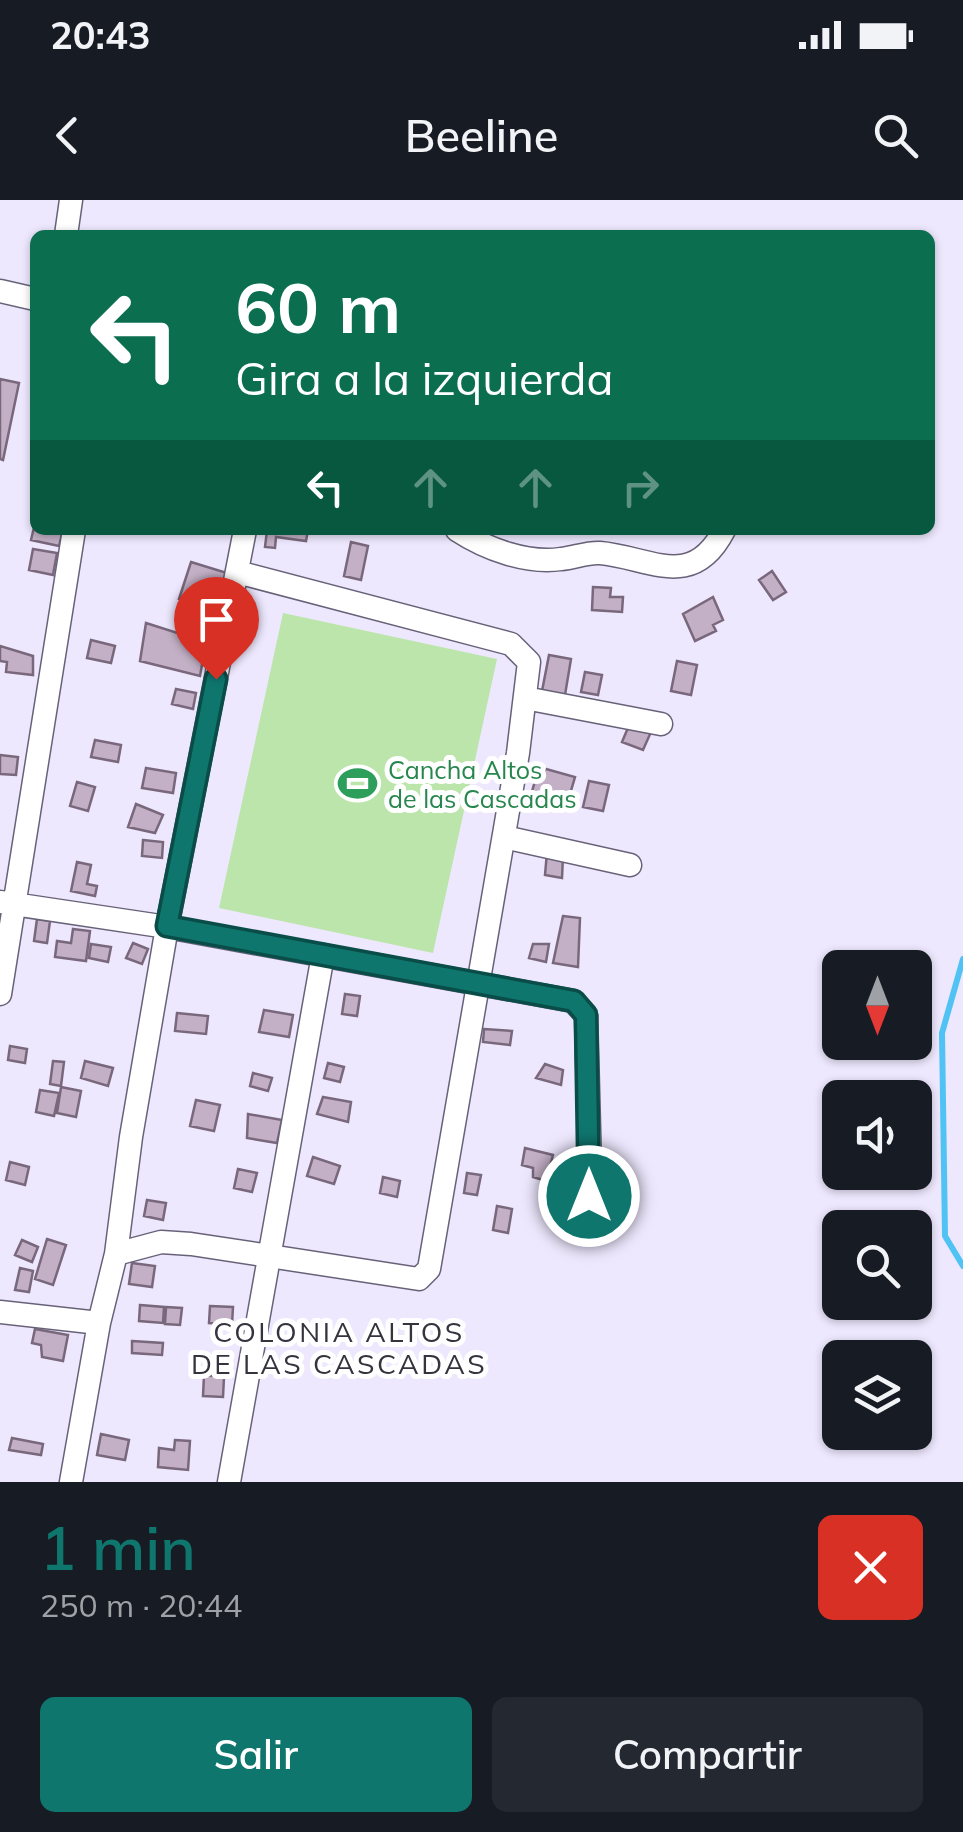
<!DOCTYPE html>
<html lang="es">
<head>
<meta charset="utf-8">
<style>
  :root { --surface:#171b24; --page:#242831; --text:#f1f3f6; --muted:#9ea1a6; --accent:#0f766e }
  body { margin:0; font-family:Mulish,sans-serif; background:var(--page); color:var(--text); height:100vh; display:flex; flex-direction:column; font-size:38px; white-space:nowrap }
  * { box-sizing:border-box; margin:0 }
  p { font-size:32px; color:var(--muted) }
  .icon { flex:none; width:55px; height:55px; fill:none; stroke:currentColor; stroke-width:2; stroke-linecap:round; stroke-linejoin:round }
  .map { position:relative; height:1282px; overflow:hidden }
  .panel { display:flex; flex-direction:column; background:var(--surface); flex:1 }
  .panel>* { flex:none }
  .top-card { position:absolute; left:30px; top:30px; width:905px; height:305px; border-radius:15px; box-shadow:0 2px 8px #0004; background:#0b6e4f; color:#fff; overflow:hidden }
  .needle { width:65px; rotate:180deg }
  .tools { position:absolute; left:822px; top:750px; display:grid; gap:20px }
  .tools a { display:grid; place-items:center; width:110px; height:110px; border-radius:15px; background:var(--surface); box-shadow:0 2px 8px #0004; font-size:50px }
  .pin { position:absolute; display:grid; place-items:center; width:85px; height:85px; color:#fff; margin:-102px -42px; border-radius:50% 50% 50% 0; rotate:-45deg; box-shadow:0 0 10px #0007 }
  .pin .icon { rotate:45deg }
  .me { position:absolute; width:110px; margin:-55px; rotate:0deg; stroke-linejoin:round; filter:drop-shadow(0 0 8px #0008) }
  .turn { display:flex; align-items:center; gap:35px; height:210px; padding:0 40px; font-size:45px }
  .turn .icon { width:130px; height:130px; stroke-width:2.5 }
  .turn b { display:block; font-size:70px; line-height:85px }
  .lanes { display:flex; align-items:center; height:95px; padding:0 40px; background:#0003; justify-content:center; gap:50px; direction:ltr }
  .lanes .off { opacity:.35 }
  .round { display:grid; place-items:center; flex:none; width:105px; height:105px; border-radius:15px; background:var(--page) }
  .headline { display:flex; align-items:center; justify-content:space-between; height:170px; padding:0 40px }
  h1 { font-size:60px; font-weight:600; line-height:75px; color:var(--accent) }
  .action { display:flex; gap:20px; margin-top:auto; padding:20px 40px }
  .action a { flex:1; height:115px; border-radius:15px; background:var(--accent); color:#fff; font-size:40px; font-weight:600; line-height:115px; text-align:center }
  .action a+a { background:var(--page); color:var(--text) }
  .status { display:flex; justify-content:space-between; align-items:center; height:70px; padding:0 50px; background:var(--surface); direction:ltr }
  .status svg { height:28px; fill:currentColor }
  header { display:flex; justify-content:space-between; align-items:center; height:130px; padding:0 40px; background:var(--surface); font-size:45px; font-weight:600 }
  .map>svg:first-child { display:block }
  .green { fill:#bce5ab }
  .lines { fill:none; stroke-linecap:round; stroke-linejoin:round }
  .stream { stroke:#50c3f4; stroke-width:6 }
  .building { fill:#c3b0c6; stroke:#79687c; stroke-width:2.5 }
  .minor-casing { stroke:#686279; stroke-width:25 }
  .minor { stroke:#fff; stroke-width:22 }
  .route-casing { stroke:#0a4d48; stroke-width:25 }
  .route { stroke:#0f766e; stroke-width:18 }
  .labels { text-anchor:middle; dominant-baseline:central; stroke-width:10; stroke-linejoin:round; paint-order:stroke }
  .leisure-label { font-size:25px; fill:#27864d; stroke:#fff; text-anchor:start }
  .neighbourhood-label { font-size:28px; letter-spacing:2.5px; fill:#35333d; stroke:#fff }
</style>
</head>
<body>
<div class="status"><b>20:43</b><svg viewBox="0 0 49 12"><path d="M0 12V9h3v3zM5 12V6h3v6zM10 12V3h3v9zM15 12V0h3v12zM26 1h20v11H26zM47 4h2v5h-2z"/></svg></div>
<header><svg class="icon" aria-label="back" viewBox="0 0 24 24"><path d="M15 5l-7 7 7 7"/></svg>Beeline<svg class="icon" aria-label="search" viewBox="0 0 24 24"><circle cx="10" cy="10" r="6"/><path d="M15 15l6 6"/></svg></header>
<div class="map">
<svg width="963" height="1282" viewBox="0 0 963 1282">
  <rect width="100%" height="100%" fill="#eee8fe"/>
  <path class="green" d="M283,413L497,459L433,753L219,708Z"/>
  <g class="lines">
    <path class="stream" d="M963,759L942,833L945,1036L963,1066"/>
  </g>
  <path class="building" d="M0,179L19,183L3,260L0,259Z
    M35,323V330H63L59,346L31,340Z
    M267,330H308L306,341L276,337L275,348L265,347Z
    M351,342L368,346L361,380L344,376Z
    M33,349L57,353L53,375L29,370Z
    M191,362L227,373L216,410L179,399Z
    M772,371L786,392L773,400L759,380Z
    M593,387L611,388L610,397H623L622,412L592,410Z
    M713,397L723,420L713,425L716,431L695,441L683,414Z
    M146,423L206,442L200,476L140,461Z
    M91,440L115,446L111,463L87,458Z
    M0,446L33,456V475L6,472L7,462L0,461Z
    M549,455L571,459L565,495L542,491Z
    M677,461L697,465L691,495L671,491Z
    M585,472L602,475L598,495L581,492Z
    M176,489L196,493L193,509L172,504Z
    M630,523L651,532L643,550L622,542Z
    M95,540L121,545L118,562L91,557Z
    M0,555L18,557L16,575L0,574Z
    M539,567L575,577L568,601L545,594L541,606L529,602Z
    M146,568L176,573L173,593L142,588Z
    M589,581L609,585L603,611L583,607Z
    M77,582L95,587L88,611L70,606Z
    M136,604L163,615L155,633L128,627Z
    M143,640L163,642L162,658L142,656Z
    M547,652L563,657L562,678L545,675Z
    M77,662L91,665L87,684L97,686L95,696L71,691Z
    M563,716L580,718L578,767L553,763Z
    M37,719L50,721L47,743L34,741Z
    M73,729L90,731L86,761L55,757L57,741L71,743Z
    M133,743L148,749L142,764L126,758Z
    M91,744L111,747L108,762L89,758Z
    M533,744H549L546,762L529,758Z
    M345,794L360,796L357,816L342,814Z
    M264,810L293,815L289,837L259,832Z
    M177,813L208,816L206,834L175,831Z
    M484,829L512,831L510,845L483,842Z
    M10,846L27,849L25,863L8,860Z
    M53,861L64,862L61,886L50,884Z
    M85,861L113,868L108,886L81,878Z
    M328,863L344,867L340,882L324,878Z
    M545,864L563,870L561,885L536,878Z
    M253,873L272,878L268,891L250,886Z
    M61,887L81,891L76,917L57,913Z
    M40,890L59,893L54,916L36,912Z
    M323,897L351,902L348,922L317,914Z
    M196,900L220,905L214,931L190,926Z
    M248,914L282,920L277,943L247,938Z
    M525,948L553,955L546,981L533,977V968L522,965Z
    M313,957L340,966L334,984L307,976Z
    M10,962L29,967L25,985L6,980Z
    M238,969L257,973L252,992L234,988Z
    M467,973L481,975L477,995L464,993Z
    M383,977L400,981L397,997L380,993Z
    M147,1000L166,1003L163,1020L144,1016Z
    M497,1006L512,1009L508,1033L493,1030Z
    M47,1039L66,1045L53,1085L35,1079Z
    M22,1040L38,1047L32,1062L15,1055Z
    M132,1063L155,1066L152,1087L129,1084Z
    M20,1068L33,1071L29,1092L15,1090Z
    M140,1105L164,1107L163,1123L139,1121Z
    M210,1106L233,1107L232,1125L209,1123Z
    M166,1107L182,1108L180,1125L165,1124Z
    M35,1129L68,1135L63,1161L42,1157L41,1145L32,1143Z
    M132,1141L163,1143L162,1155L132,1153Z
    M204,1175L224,1177L223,1197L203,1196Z
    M101,1234L129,1240L125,1260L97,1255Z
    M12,1238L43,1244L41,1255L9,1250Z
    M175,1240L190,1241L188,1270L158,1267L159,1248L174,1250Z"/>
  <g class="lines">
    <defs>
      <path id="minor" d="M66,35L71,0
        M0,91L35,99
        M457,330C486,349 527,364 561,359C574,358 587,352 600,353C649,357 692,392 724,330
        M525,498L661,524
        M504,637L630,665
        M0,702L167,727L573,801L586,815L590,966L587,1026
        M0,794L74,330
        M116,1054L161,1042L191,1044L419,1079L429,1069L518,553L529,462L511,444L237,372
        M0,1112L99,1123
        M71,1282L99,1123L116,1054L131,937L167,727L245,330
        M229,1282L323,755"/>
    </defs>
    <use href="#minor" class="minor-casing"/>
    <use href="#minor" class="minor"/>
  </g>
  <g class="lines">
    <defs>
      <path id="route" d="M216,479L167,726L574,801L586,815L589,996"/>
    </defs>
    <use href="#route" class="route-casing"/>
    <use href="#route" class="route"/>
  </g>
  <defs>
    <symbol id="stadium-bare" viewBox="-9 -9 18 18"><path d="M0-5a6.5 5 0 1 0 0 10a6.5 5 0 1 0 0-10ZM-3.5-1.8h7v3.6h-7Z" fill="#2e9e5b" stroke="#fff" stroke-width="2.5" paint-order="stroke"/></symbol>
  </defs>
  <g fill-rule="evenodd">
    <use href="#stadium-bare" x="330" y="556" width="55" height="55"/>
  </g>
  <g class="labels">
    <g class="leisure-label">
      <text x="388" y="569">Cancha Altos<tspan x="388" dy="29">de las Cascadas</tspan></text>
    </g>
    <g class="neighbourhood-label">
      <text x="339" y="1131">COLONIA ALTOS<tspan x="339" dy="32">DE LAS CASCADAS</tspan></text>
    </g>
  </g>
</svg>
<div class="tools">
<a><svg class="needle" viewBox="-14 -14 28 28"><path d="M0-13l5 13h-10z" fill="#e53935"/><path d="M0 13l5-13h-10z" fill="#9ea1a6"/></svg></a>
<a><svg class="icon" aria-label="sound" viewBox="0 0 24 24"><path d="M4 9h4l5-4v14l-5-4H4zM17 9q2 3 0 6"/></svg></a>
<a><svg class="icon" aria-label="search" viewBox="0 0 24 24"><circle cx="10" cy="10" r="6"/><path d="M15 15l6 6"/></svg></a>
<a><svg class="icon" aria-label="layers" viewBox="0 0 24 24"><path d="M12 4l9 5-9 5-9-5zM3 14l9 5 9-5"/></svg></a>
</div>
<div class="pin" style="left:216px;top:479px;background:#d93025"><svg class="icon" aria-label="arrive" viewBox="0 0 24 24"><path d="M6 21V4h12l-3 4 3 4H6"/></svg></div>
<svg class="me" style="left:589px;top:996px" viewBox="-20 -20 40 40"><circle r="17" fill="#0f766e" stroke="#fff" stroke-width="3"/><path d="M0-11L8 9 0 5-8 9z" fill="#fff"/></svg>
<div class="top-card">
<div class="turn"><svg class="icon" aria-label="left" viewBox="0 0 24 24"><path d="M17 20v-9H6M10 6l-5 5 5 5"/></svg><div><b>60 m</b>Gira a la izquierda</div></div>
<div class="lanes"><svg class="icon" aria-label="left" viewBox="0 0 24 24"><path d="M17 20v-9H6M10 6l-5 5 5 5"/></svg><svg class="icon off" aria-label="ahead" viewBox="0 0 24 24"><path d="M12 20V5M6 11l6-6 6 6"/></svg><svg class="icon off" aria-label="ahead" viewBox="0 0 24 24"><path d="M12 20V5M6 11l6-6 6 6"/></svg><svg class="icon off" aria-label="right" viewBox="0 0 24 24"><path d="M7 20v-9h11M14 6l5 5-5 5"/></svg></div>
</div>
</div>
<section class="panel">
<div class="headline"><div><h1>1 min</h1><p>250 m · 20:44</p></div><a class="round" style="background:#d93025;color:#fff"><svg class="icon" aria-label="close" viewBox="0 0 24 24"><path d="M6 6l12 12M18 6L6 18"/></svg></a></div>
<div class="action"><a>Salir</a><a>Compartir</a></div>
</section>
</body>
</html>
